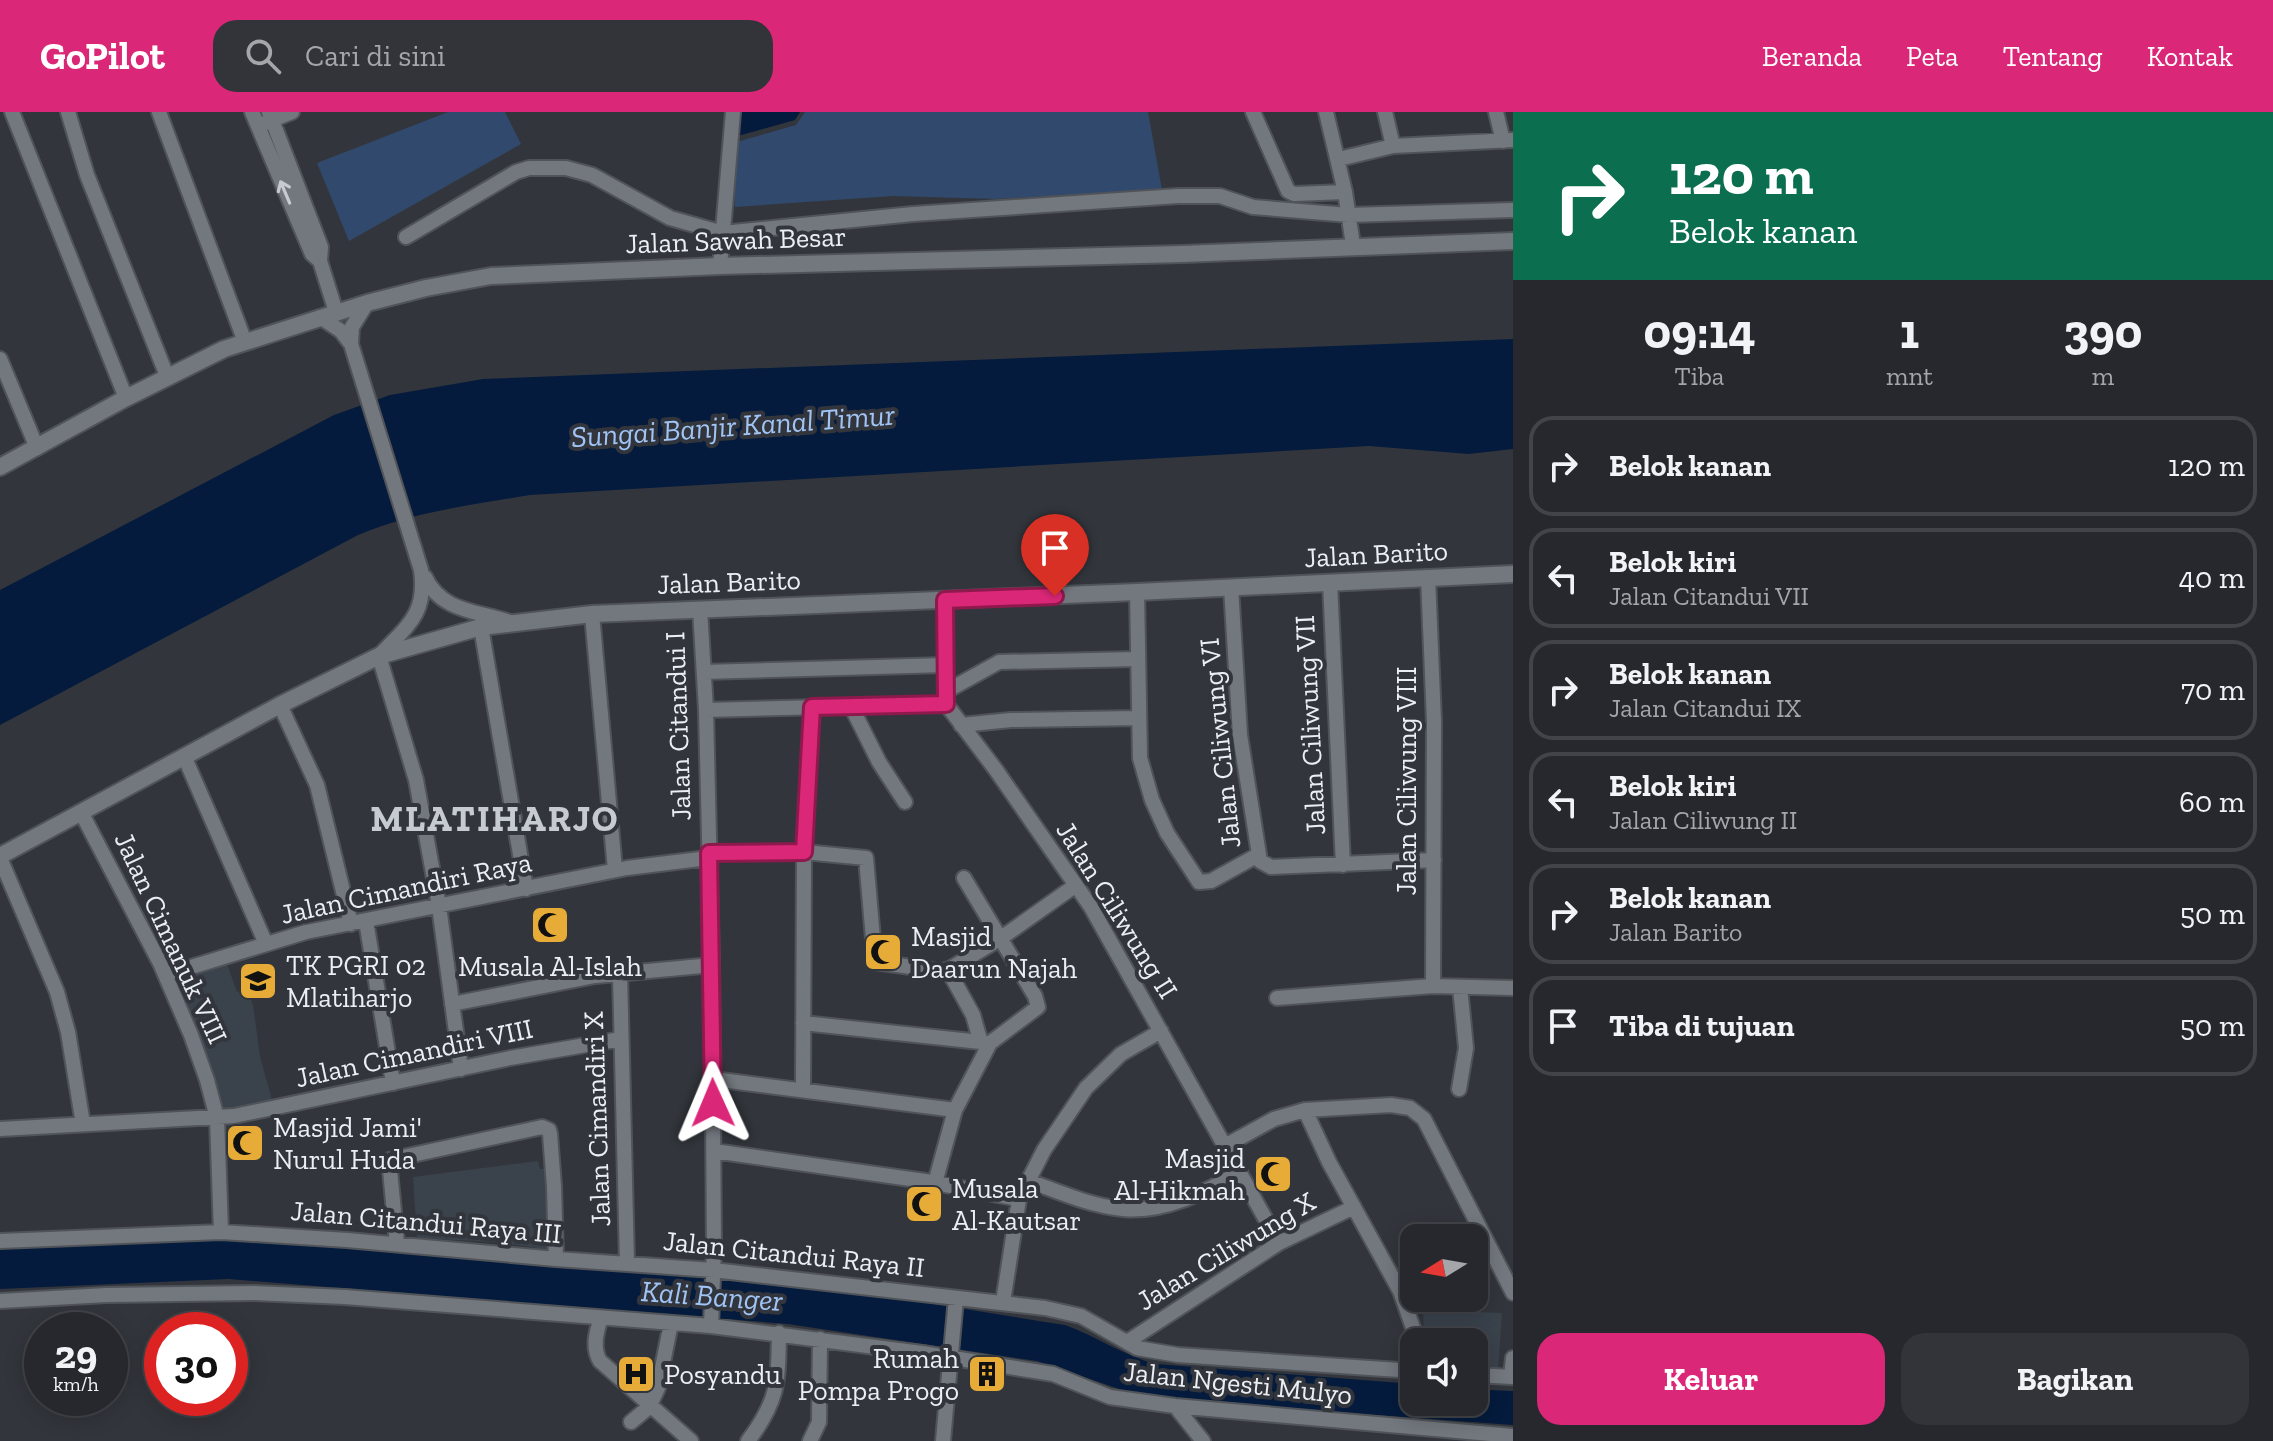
<!DOCTYPE html>
<html lang="id">
<head>
<meta charset="utf-8">
<style>
  :root { --surface:#26282d; --page:#323439; --text:#f1f3f6; --muted:#a4a6aa; --line:#424449; --accent:#db2777 }
  body { margin:0; font-family:"Zilla Slab",serif; background:var(--page); color:var(--text); height:100vh; display:flex; flex-direction:column; font-size:30px; white-space:nowrap }
  * { box-sizing:border-box; margin:0 }
  p { font-size:26px; color:var(--muted) }
  .icon { flex:none; width:44px; height:44px; fill:none; stroke:currentColor; stroke-width:2; stroke-linecap:round; stroke-linejoin:round }
  .map { position:relative; flex:1; overflow:hidden }
  .panel { display:flex; flex-direction:column; background:var(--surface); width:760px }
  .panel>* { flex:none }
  .guide { background:#0b6e4f; color:#fff; overflow:hidden }
  .needle { width:52px; rotate:259deg }
  .controls { position:absolute; left:1400px; top:1112px; display:grid; gap:16px }
  .controls a { display:grid; place-items:center; width:88px; height:88px; border-radius:16px; background:var(--surface); box-shadow:0 4px 20px #0003,0 0 0 2px var(--line); font-size:40px }
  .speed { position:absolute; left:24px; top:1200px; display:flex; gap:16px; font-size:40px; font-weight:700; text-align:center }
  .speed>* { display:grid; place-content:center; width:104px; height:104px; border-radius:50%; background:var(--surface); box-shadow:0 4px 20px #0003,0 0 0 2px var(--line); line-height:1 }
  .speed small { font-size:20px; font-weight:400 }
  .speed .limit { border:12px solid #d22; background:#fff; color:#111 }
  .pin { position:absolute; display:grid; place-items:center; width:68px; height:68px; color:#fff; margin:-82px -34px; border-radius:50% 50% 50% 0; rotate:-45deg; box-shadow:0 0 8px #0007 }
  .pin .icon { rotate:45deg }
  .me { position:absolute; width:88px; margin:-44px; rotate:359deg; stroke-linejoin:round; filter:drop-shadow(0 0 6px #0008) }
  .turn { display:flex; align-items:center; gap:28px; height:168px; padding:0 24px; font-size:36px }
  .turn .icon { width:104px; height:104px; stroke-width:2.5 }
  .turn b { display:block; font-size:56px; line-height:68px }
  .eta { display:flex; justify-content:space-evenly; align-items:center; height:136px; text-align:center }
  .eta b { font-size:48px; font-weight:700; line-height:56px }
  .action { display:flex; gap:16px; margin-top:auto; padding:16px 24px }
  .action a { flex:1; height:92px; border-radius:24px; background:var(--accent); color:#fff; font-size:32px; font-weight:700; line-height:92px; text-align:center }
  .action a+a { background:var(--page); color:var(--text) }
  ul { padding:0; list-style:none }
  li { display:flex; align-items:center; gap:24px; height:100px; margin:0 16px 12px; padding:0 8px; border:4px solid var(--line); border-radius:24px }
  li div { flex:1 }
  li b { display:block; font-size:30px }
  li em { font-style:normal }
  header { display:flex; align-items:center; gap:48px; box-sizing:border-box; height:112px; padding:0 40px; background:var(--accent); color:#fff }
  header strong { font-size:38px }
  nav { display:flex; gap:44px; margin-inline-start:auto; font-size:28px }
  .search { width:560px; height:72px; background:var(--page); display:flex; align-items:center; gap:20px; box-sizing:border-box; padding:0 28px; border-radius:24px; color:var(--muted); font-size:30px }
  main { display:flex; flex:1; min-height:0 }
  .map>svg:first-child { display:block }
  .built { fill:#3a424c }
  .green { fill:#31496c }
  .water { fill:#041b3d }
  .lines { fill:none; stroke-linecap:round; stroke-linejoin:round }
  .minor-casing { stroke:#505459; stroke-width:18 }
  .tertiary-casing { stroke:#505459; stroke-width:20 }
  .minor { stroke:#73787f; stroke-width:14 }
  .tertiary { stroke:#73787f; stroke-width:16 }
  .oneway { stroke:#c7cbd0 }
  .route-casing { stroke:#8e194d; stroke-width:20 }
  .route { stroke:#db2777; stroke-width:14 }
  .labels { text-anchor:middle; dominant-baseline:central; stroke-width:8; stroke-linejoin:round; paint-order:stroke }
  .street-label { font-size:28px; fill:#ebeef2; stroke:#32363c }
  .poi-label { font-size:28px; fill:#ebeef2; stroke:#32363c; text-anchor:start }
  .water-label { font-size:30px; font-style:italic; fill:#a1c4f6; stroke:#32363c }
  .district-label { font-size:36px; font-weight:bold; letter-spacing:2px; fill:#c6cbd2; stroke:#32363c }
</style>
</head>
<body>
<header>
<strong>GoPilot</strong>
<div class="search"><svg class="icon" aria-label="search" viewBox="0 0 24 24"><circle cx="10" cy="10" r="6"/><path d="M15 15l6 6"/></svg>Cari di sini</div>
<nav><a>Beranda</a><a>Peta</a><a>Tentang</a><a>Kontak</a></nav>
</header>
<main>
<div class="map">
<svg width="1513" height="1329" viewBox="0 0 1513 1329">
  <rect width="100%" height="100%" fill="#32363c"/>
  <path class="built" d="M226,849L237,880L247,878L253,893L260,944L273,992L221,1003L172,867Z
    M538,1049L540,1057H550L551,1138L495,1130L417,1126L413,1065Z
    M1423,1198L1502,1201L1498,1259L1474,1256V1230H1424Z"/>
  <path class="green" d="M448,0H505L521,32L349,129L317,51Z
    M805,0H1148L1162,78L996,87L893,84L735,95L733,31L796,13Z"/>
  <path class="water" d="M737,0H800L795,8L734,25Z
    M1513,227V337L1469,342L1369,334L530,383C472,393 412,400 358,423L0,613V478L334,303L390,283L483,267Z
    M227,1125L619,1155V1159L626,1160L628,1157C685,1164 742,1164 799,1172C888,1184 976,1199 1065,1213C1096,1224 1124,1244 1156,1252L1414,1272V1290H1474V1276L1479,1280L1489,1278L1513,1279V1313L1169,1288L1128,1280L1037,1249L788,1212L228,1167L0,1177V1137Z"/>
  <g class="lines">
    <defs>
      <path id="minor" d="M12,0L126,286
        M68,0L87,63L167,264
        M159,0L245,230
        M252,0L312,142L320,149
        M269,0L321,135L320,149L336,200
        M1253,0L1288,79L1294,82L1345,80
        M1326,0L1345,80L1353,133
        M1385,0L1393,34
        M1496,0L1503,29
        M265,11L292,0
        M1339,47L1393,34L1513,28
        M406,125L516,60L529,56H566L592,63L670,106L723,121L913,102L1178,84H1220L1253,95L1349,103L1513,98
        M720,154L733,0
        M320,205L341,219L351,232L421,458C427,502 408,513 379,544L416,668L439,794L461,957
        M351,232L352,215L367,191
        M0,247L37,336
        M425,465C441,500 478,499 510,510
        M1428,465L1434,610L1433,874
        M1330,470L1343,753
        M1231,475L1240,623L1260,749L1271,755L1434,748
        M1137,480L1140,646L1152,688L1167,721L1199,770L1211,769L1258,743
        M945,488L946,592L996,658L1091,795L1279,1131
        M700,497L706,598L712,853L714,1138L711,1214
        M592,502L615,758
        M481,515L526,777
        M704,560L945,553
        M945,580L999,550L1137,547
        M280,593L317,673L351,812
        M851,594L879,650L905,690
        M706,598L946,592
        M961,613L1011,608L1138,606
        M184,644L266,832
        M81,700L160,851L191,923L207,968L217,1006L221,1120
        M709,741L804,740L866,746L875,850L940,859L948,858L1001,826L1076,773
        M0,746L57,880L68,920L83,1012
        M366,809L393,971
        M948,858L973,903L981,931
        M620,862L627,1151
        M165,863L306,820L627,756L708,746
        M1277,886L1433,874L1513,876
        M452,892L595,864L712,853
        M803,911L990,931
        M713,967L955,998
        M803,977L804,740L812,595
        M1459,977L1466,936L1460,875
        M1305,998L1329,1050L1400,1179L1418,1230
        M0,1017L234,1004L510,946L621,927
        M1225,1034L1274,1007L1305,998L1391,993L1410,996L1424,1007L1513,1181
        M714,1039L925,1069L1019,1087
        M1029,1069C1059,1080 1091,1094 1123,1097C1164,1101 1206,1080 1240,1060
        M935,1071L955,998L990,931L1038,895L1035,884L964,766
        M0,1129L221,1120L347,1128L556,1147L713,1158L1045,1196L1081,1204L1137,1236L1178,1243L1414,1259
        M397,1131L389,1048L542,1015L549,1018L550,1022L554,1074L556,1147
        M0,1189L107,1183L254,1181L345,1185L711,1214L922,1241L1053,1262L1110,1285L1175,1294L1513,1324
        M1003,1190L1019,1087L1044,1038L1086,976L1121,942L1161,919
        M601,1206C596,1220 592,1236 600,1249L691,1329
        M1127,1230L1279,1131L1354,1095
        M1474,1263L1513,1265
        M1511,1265L1513,1246
        M1175,1294L1203,1329
        M631,1310L649,1295L658,1276L671,1211
        M748,1329C779,1288 778,1270 779,1221
        M810,1329L819,1310L820,1227
        M943,1329L956,1186"/>
      <path id="tertiary" d="M0,355L126,286L224,237L367,191L426,176L491,164L720,154L1182,142L1513,129
        M0,744L280,593L379,544L481,515L592,502L1137,480L1513,462"/>
    </defs>
    <use href="#minor" class="minor-casing"/>
    <use href="#tertiary" class="tertiary-casing"/>
    <use href="#minor" class="minor"/>
    <use href="#tertiary" class="tertiary"/>
  </g>
  <defs><path id="oneway-shaft" d="M-6 0H5M1.5-3L5.5 0L1.5 3" fill="none" stroke-width="1.6" stroke-linecap="round" stroke-linejoin="round" transform="scale(2)"/></defs>
  <use class="oneway" href="#oneway-shaft" transform="translate(285 80) rotate(-113)"/>
  <g class="lines">
    <defs>
      <path id="route" d="M713,991L709,741L804,740L812,595L946,592L945,488L1055,484"/>
    </defs>
    <use href="#route" class="route-casing"/>
    <use href="#route" class="route"/>
  </g>
  <defs>
    <symbol id="mosque-square" viewBox="-11 -11 22 22"><rect x="-9" y="-9" width="18" height="18" rx="4" fill="#e7ac37" stroke="#32363c"/><path d="M3.5-4.9A6 6 0 1 0 3.5 4.9A5 5 0 1 1 3.5-4.9Z" fill="#111"/></symbol>
    <symbol id="school-square" viewBox="-11 -11 22 22"><rect x="-9" y="-9" width="18" height="18" rx="4" fill="#e7ac37" stroke="#32363c"/><path d="M0-5L7-2L0 1L-7-2ZM-4 1L0 2.5L4 1V4Q0 6-4 4Z" fill="#111"/></symbol>
    <symbol id="hospital-square" viewBox="-11 -11 22 22"><rect x="-9" y="-9" width="18" height="18" rx="4" fill="#e7ac37" stroke="#32363c"/><path d="M-5-5h3v3.5h4V-5h3V5h-3V1.5h-4V5h-3Z" fill="#111"/></symbol>
    <symbol id="building-square" viewBox="-11 -11 22 22"><rect x="-9" y="-9" width="18" height="18" rx="4" fill="#e7ac37" stroke="#32363c"/><path d="M-4-6H4V6H1V3H-1V6H-4ZM-2.5-4.3h1.7v1.8h-1.7ZM.8-4.3h1.7v1.8H.8ZM-2.5-1h1.7V.8h-1.7ZM.8-1h1.7V.8H.8Z" fill="#111"/></symbol>
  </defs>
  <g fill-rule="evenodd">
    <use href="#mosque-square" x="528" y="791" width="44" height="44"/>
    <use href="#mosque-square" x="861" y="818" width="44" height="44"/>
    <use href="#school-square" x="236" y="847" width="44" height="44"/>
    <use href="#mosque-square" x="223" y="1009" width="44" height="44"/>
    <use href="#mosque-square" x="1251" y="1040" width="44" height="44"/>
    <use href="#mosque-square" x="902" y="1070" width="44" height="44"/>
    <use href="#hospital-square" x="614" y="1240" width="44" height="44"/>
    <use href="#building-square" x="965" y="1240" width="44" height="44"/>
  </g>
  <g class="labels">
    <g class="street-label">
      <text transform="translate(736 128) rotate(-2)">Jalan Sawah Besar</text>
      <text transform="translate(1376 442) rotate(-3)">Jalan Barito</text>
      <text transform="translate(729 470) rotate(-2)">Jalan Barito</text>
      <text transform="translate(1310 613) rotate(-93)">Jalan Ciliwung VII</text>
      <text transform="translate(678 614) rotate(-92)">Jalan Citandui I</text>
      <text transform="translate(1220 631) rotate(-96)">Jalan Ciliwung VI</text>
      <text transform="translate(1406 669) rotate(-90)">Jalan Ciliwung VIII</text>
      <text transform="translate(406 776) rotate(-12)">Jalan Cimandiri Raya</text>
      <text transform="translate(1117 798) rotate(58)">Jalan Ciliwung II</text>
      <text transform="translate(171 826) rotate(65)">Jalan Cimanuk VIII</text>
      <text transform="translate(414 941) rotate(-12)">Jalan Cimandiri VIII</text>
      <text transform="translate(597 1007) rotate(-92)">Jalan Cimandiri X</text>
      <text transform="translate(426 1110) rotate(5)">Jalan Citandui Raya III</text>
      <text transform="translate(1226 1139) rotate(-31)">Jalan Ciliwung X</text>
      <text transform="translate(794 1142) rotate(6)">Jalan Citandui Raya II</text>
      <text transform="translate(1238 1271) rotate(6)">Jalan Ngesti Mulyo</text>
    </g>
    <g class="poi-label">
      <text x="911" y="824">Masjid<tspan x="911" dy="32">Daarun Najah</tspan></text>
      <text x="286" y="853">TK PGRI 02<tspan x="286" dy="32">Mlatiharjo</tspan></text>
      <text x="550" y="854" text-anchor="middle">Musala Al-Islah</text>
      <text x="273" y="1015">Masjid Jami'<tspan x="273" dy="32">Nurul Huda</tspan></text>
      <text x="1245" y="1046" text-anchor="end">Masjid<tspan x="1245" dy="32">Al-Hikmah</tspan></text>
      <text x="952" y="1076">Musala<tspan x="952" dy="32">Al-Kautsar</tspan></text>
      <text x="959" y="1246" text-anchor="end">Rumah<tspan x="959" dy="32">Pompa Progo</tspan></text>
      <text x="664" y="1262">Posyandu</text>
    </g>
    <g class="water-label">
      <text transform="translate(733 314) rotate(-4)">Sungai Banjir Kanal Timur</text>
      <text transform="translate(712 1184) rotate(4)">Kali Banger</text>
    </g>
    <g class="district-label">
      <text x="495" y="706">MLATIHARJO</text>
    </g>
  </g>
</svg>
<div class="controls">
<a><svg class="needle" viewBox="-14 -14 28 28"><path d="M0-13l5 13h-10z" fill="#e53935"/><path d="M0 13l5-13h-10z" fill="#a4a6aa"/></svg></a>
<a><svg class="icon" aria-label="sound" viewBox="0 0 24 24"><path d="M4 9h4l5-4v14l-5-4H4zM17 9q2 3 0 6"/></svg></a>
</div>
<div class="speed"><div>29<small>km/h</small></div><div class="limit">30</div></div>
<div class="pin" style="left:1055px;top:484px;background:#d93025"><svg class="icon" aria-label="arrive" viewBox="0 0 24 24"><path d="M6 21V4h12l-3 4 3 4H6"/></svg></div>
<svg class="me" style="left:713px;top:991px" viewBox="-20 -20 40 40"><path d="M0-17L14 15 0 8-14 15z" fill="#db2777" stroke="#fff" stroke-width="4"/></svg>
</div>
<section class="panel">
<div class="guide">
<div class="turn"><svg class="icon" aria-label="right" viewBox="0 0 24 24"><path d="M7 20v-9h11M14 6l5 5-5 5"/></svg><div><b>120 m</b>Belok kanan</div></div>
</div>
<div class="eta">
<div><b>09:14</b><p>Tiba</p></div>
<div><b>1</b><p>mnt</p></div>
<div><b>390</b><p>m</p></div>
</div>
<ul>
<li><svg class="icon" aria-label="right" viewBox="0 0 24 24"><path d="M7 20v-9h11M14 6l5 5-5 5"/></svg><div><b>Belok kanan</b></div><em>120 m</em></li>
<li><svg class="icon" aria-label="left" viewBox="0 0 24 24"><path d="M17 20v-9H6M10 6l-5 5 5 5"/></svg><div><b>Belok kiri</b><p>Jalan Citandui VII</p></div><em>40 m</em></li>
<li><svg class="icon" aria-label="right" viewBox="0 0 24 24"><path d="M7 20v-9h11M14 6l5 5-5 5"/></svg><div><b>Belok kanan</b><p>Jalan Citandui IX</p></div><em>70 m</em></li>
<li><svg class="icon" aria-label="left" viewBox="0 0 24 24"><path d="M17 20v-9H6M10 6l-5 5 5 5"/></svg><div><b>Belok kiri</b><p>Jalan Ciliwung II</p></div><em>60 m</em></li>
<li><svg class="icon" aria-label="right" viewBox="0 0 24 24"><path d="M7 20v-9h11M14 6l5 5-5 5"/></svg><div><b>Belok kanan</b><p>Jalan Barito</p></div><em>50 m</em></li>
<li><svg class="icon" aria-label="arrive" viewBox="0 0 24 24"><path d="M6 21V4h12l-3 4 3 4H6"/></svg><div><b>Tiba di tujuan</b></div><em>50 m</em></li>
</ul>
<div class="action"><a>Keluar</a><a>Bagikan</a></div>
</section>
</main>
</body>
</html>
